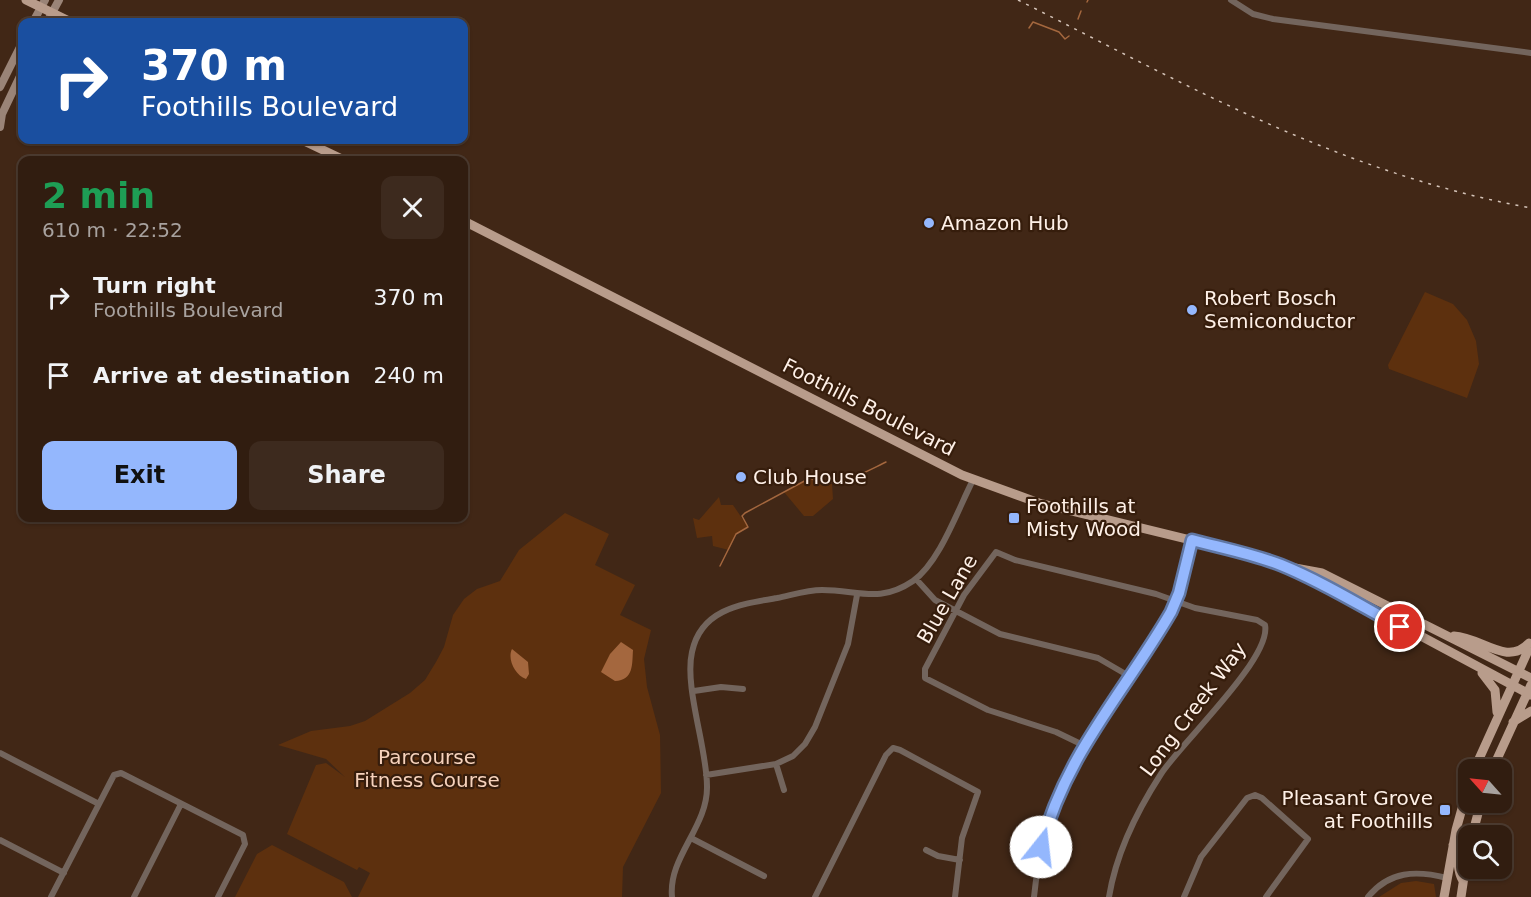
<!DOCTYPE html>
<html lang="en">
<head>
<meta charset="utf-8">
<style>
  :root { --surface:#311d10; --page:#3d2a1e; --text:#f1f3f6; --muted:#a8a29f; --line:#4c3b30; --accent:#94b7fd }
  body { margin:0; font-family:"DejaVu Sans",sans-serif; background:var(--page); color:var(--text); height:100vh; display:flex; flex-direction:column; font-size:22px; white-space:nowrap }
  * { box-sizing:border-box; margin:0 }
  p { font-size:20px; color:var(--muted) }
  .icon { flex:none; width:33px; height:33px; fill:none; stroke:currentColor; stroke-width:2; stroke-linecap:round; stroke-linejoin:round }
  .map { position:relative; flex:1; overflow:hidden }
  .side { position:absolute; left:18px; top:156px; width:450px; height:366px; display:flex; flex-direction:column; background:var(--surface); border-radius:12px; box-shadow:0 2px 4px #0004,0 0 0 2px var(--line) }
  .side>* { flex:none }
  .guide { position:absolute; left:18px; top:18px; width:450px; height:126px; border-radius:12px; box-shadow:0 2px 4px #0004,0 0 0 2px var(--line); background:#1a4fa0; color:#fff; overflow:hidden }
  .needle { width:39px; rotate:297deg }
  .tools { position:absolute; left:1458px; top:759px; display:grid; gap:12px }
  .tools a { display:grid; place-items:center; width:54px; height:54px; border-radius:12px; background:var(--surface); box-shadow:0 2px 4px #0004,0 0 0 2px var(--line); font-size:30px }
  .pin { position:absolute; display:grid; place-items:center; width:51px; height:51px; color:#fff; margin:-26px; border:3px solid #fff; border-radius:50%; box-shadow:0 2px 6px #0007 }
  .me { position:absolute; width:66px; margin:-33px; rotate:16deg; stroke-linejoin:round; filter:drop-shadow(0 0 4px #0008) }
  .turn { display:flex; align-items:center; gap:21px; height:126px; padding:0 24px; font-size:27px }
  .turn .icon { width:78px; height:78px; stroke-width:2.5 }
  .turn b { display:block; font-size:42px; line-height:51px }
  .round { display:grid; place-items:center; flex:none; width:63px; height:63px; border-radius:12px; background:var(--page) }
  .overview { display:flex; align-items:center; justify-content:space-between; height:102px; padding:0 24px }
  h1 { font-size:36px; font-weight:700; line-height:45px; color:#1e9e55 }
  .primary-button { display:flex; gap:12px; margin-top:auto; padding:12px 24px }
  .primary-button a { flex:1; height:69px; border-radius:12px; background:var(--accent); color:#111; font-size:24px; font-weight:700; line-height:69px; text-align:center }
  .primary-button a+a { background:var(--page); color:var(--text) }
  ul { padding:0; list-style:none }
  li { display:flex; align-items:center; gap:18px; height:78px; padding:0 24px }
  li div { flex:1 }
  li b { display:block; font-size:22px }
  li em { font-style:normal }
  .map>svg:first-child { display:block }
  .green { fill:#5d300e }
  .water { fill:#a4673e }
  .lines { fill:none; stroke-linecap:round; stroke-linejoin:round }
  .stream { stroke:#a4673e; stroke-width:1.5 }
  .street { stroke:#73655d; stroke-width:6 }
  .secondary { stroke:#9a8477; stroke-width:8 }
  .primary { stroke:#b89c8b; stroke-width:9 }
  .rail { stroke:#d4c3b8; stroke-width:1.5; stroke-dasharray:3 6; stroke-linecap:butt }
  .route-casing { stroke:#6077a4; stroke-width:15 }
  .route { stroke:#94b7fd; stroke-width:10 }
  .poi-dot { fill:#94b7fd; stroke:#361d0c; stroke-width:2 }
  .labels { text-anchor:middle; dominant-baseline:central; stroke-width:4.5; stroke-linejoin:round; paint-order:stroke }
  .poi-label { font-size:20px; fill:#fef0e7; stroke:#361d0c; text-anchor:start }
  .street-label { font-size:20px; fill:#fef0e7; stroke:#361d0c }
  .park-label { font-size:20px; fill:#f6d2bc; stroke:#361d0c }
</style>
</head>
<body>
<div class="map">
<svg width="1531" height="897" viewBox="0 0 1531 897">
  <rect width="100%" height="100%" fill="#412716"/>
  <path class="green" d="M1425,292L1453,304L1467,320L1476,341L1479,364L1467,398L1389,369L1388,365Z
    M810,478L821,484H832L833,499L813,516H804L784,492Z
    M719,497L721,505H733L748,527L736,534L729,550L713,546L712,536L697,538L693,518L699,520Z
    M565,513L609,534L595,565L635,585L620,615L651,630L644,659L647,687L660,735L661,793L623,867L622,897H358L370,873L359,867L357,870L287,834L316,765L326,763L345,777L326,759L278,745L311,731L350,726L365,721L410,693L425,680L436,662L444,647L453,615L464,599L477,589L500,581L519,550Z
    M272,845L344,882L352,897H235L257,854Z
    M1416,881L1434,884L1436,897H1379L1401,883Z"/>
  <path class="water" d="M621,642L633,650C632,664 634,680 615,681L601,672L610,654Z
    M512,649L528,662L529,674L526,679C515,675 507,659 512,649Z"/>
  <g class="lines">
    <path class="stream" d="M1087,2L1088,0
      M1078,19L1081,11
      M1029,28L1033,22L1059,32L1065,39L1069,36
      M720,566L736,534L748,527L742,516L745,513L810,478C834,491 863,473 886,462"/>
    <path class="street" d="M1231,0L1253,14L1273,19L1531,53
      M916,579L935,600L1000,634L1098,658L1129,676
      M694,691L721,687L743,689
      M1083,745L1056,732L988,710L925,678V669L964,595L996,552L1015,560L1156,594L1195,608L1257,620L1265,625C1272,658 1181,743 1161,774C1137,811 1116,854 1109,897
      M0,753L99,804
      M776,764L784,790
      M706,775L776,764L793,756L805,744L815,727L848,644L857,595
      M691,838L764,876
      M0,840L64,873
      M926,850L938,856L960,860
      M51,897L114,775L121,773L243,835L245,844L218,897
      M134,897L181,804
      M672,897C668,857 708,827 707,786C707,748 684,687 692,652C701,609 741,604 777,598C792,595 807,590 822,590C858,590 879,604 913,581C940,562 958,509 973,480
      M815,897L886,755L893,748L900,750L978,792L962,838L955,897
      M1034,897C1046,772 1112,713 1171,612L1179,593L1192,540
      M1184,897L1201,857L1247,798L1255,795L1262,798L1308,839L1266,897
      M1368,897C1389,871 1416,870 1447,878"/>
    <path class="secondary" d="M33,22L45,0
      M47,22L59,0
      M0,87L22,43
      M0,127L2,114L22,72"/>
    <path class="primary" d="M26,0L71,22
      M302,140L344,160
      M464,221L962,475L1039,503L1252,555L1335,590L1531,695
      M1295,568L1322,573L1531,678
      M1454,636C1481,637 1507,667 1529,643
      M1482,673L1495,690L1497,712
      M1513,722L1531,711
      M1474,770L1531,644
      M1492,770L1531,685
      M1472,836L1481,802
      M1453,845C1461,857 1455,868 1463,881
      M1444,897L1456,830L1468,787
      M1461,897L1468,850"/>
    <path class="rail" d="M1018,0C1189,86 1340,173 1531,208"/>
  </g>
  <g class="lines">
    <defs>
      <path id="route" d="M1041,847C1066,753 1124,693 1171,612L1179,593L1192,540C1222,548 1253,554 1281,565C1323,582 1361,606 1400,627"/>
    </defs>
    <use href="#route" class="route-casing"/>
    <use href="#route" class="route"/>
  </g>
  <g class="poi-dot">
    <circle cx="929" cy="223" r="6"/>
    <circle cx="1192" cy="310" r="6"/>
    <circle cx="741" cy="477" r="6"/>
    <rect x="1008" y="512" width="12" height="12" rx="3"/>
    <rect x="1439" y="804" width="12" height="12" rx="3"/>
  </g>
  <g class="labels">
    <g class="poi-label">
      <text x="941" y="223">Amazon Hub</text>
      <text x="1204" y="298">Robert Bosch<tspan x="1204" dy="23">Semiconductor</tspan></text>
      <text x="753" y="477">Club House</text>
      <text x="1026" y="506">Foothills at<tspan x="1026" dy="23">Misty Wood</tspan></text>
      <text x="1433" y="798" text-anchor="end">Pleasant Grove<tspan x="1433" dy="23">at Foothills</tspan></text>
    </g>
    <g class="street-label">
      <text transform="translate(869 407) rotate(27)">Foothills Boulevard</text>
      <text transform="translate(947 599) rotate(-60)">Blue Lane</text>
      <text transform="translate(1193 709) rotate(-53)">Long Creek Way</text>
    </g>
    <g class="park-label">
      <text x="427" y="757">Parcourse<tspan x="427" dy="23">Fitness Course</tspan></text>
    </g>
  </g>
</svg>
<div class="tools">
<a><svg class="needle" viewBox="-14 -14 28 28"><path d="M0-13l5 13h-10z" fill="#e53935"/><path d="M0 13l5-13h-10z" fill="#a8a29f"/></svg></a>
<a><svg class="icon" aria-label="search" viewBox="0 0 24 24"><circle cx="10" cy="10" r="6"/><path d="M15 15l6 6"/></svg></a>
</div>
<div class="pin" style="left:1400px;top:627px;background:#d93025"><svg class="icon" aria-label="arrive" viewBox="0 0 24 24"><path d="M6 21V4h12l-3 4 3 4H6"/></svg></div>
<svg class="me" style="left:1041px;top:847px" viewBox="-20 -20 40 40"><circle r="19" fill="#fff"/><path d="M0-13L10 11 0 6-10 11z" fill="#94b7fd"/></svg>
<div class="guide">
<div class="turn"><svg class="icon" aria-label="right" viewBox="0 0 24 24"><path d="M7 20v-9h11M14 6l5 5-5 5"/></svg><div><b>370 m</b>Foothills Boulevard</div></div>
</div>
<section class="side">
<div class="overview"><div><h1>2 min</h1><p>610 m · 22:52</p></div><a class="round"><svg class="icon" aria-label="close" viewBox="0 0 24 24"><path d="M6 6l12 12M18 6L6 18"/></svg></a></div>
<ul>
<li><svg class="icon" aria-label="right" viewBox="0 0 24 24"><path d="M7 20v-9h11M14 6l5 5-5 5"/></svg><div><b>Turn right</b><p>Foothills Boulevard</p></div><em>370 m</em></li>
<li><svg class="icon" aria-label="arrive" viewBox="0 0 24 24"><path d="M6 21V4h12l-3 4 3 4H6"/></svg><div><b>Arrive at destination</b></div><em>240 m</em></li>
</ul>
<div class="primary-button"><a>Exit</a><a>Share</a></div>
</section>
</div>
</body>
</html>
